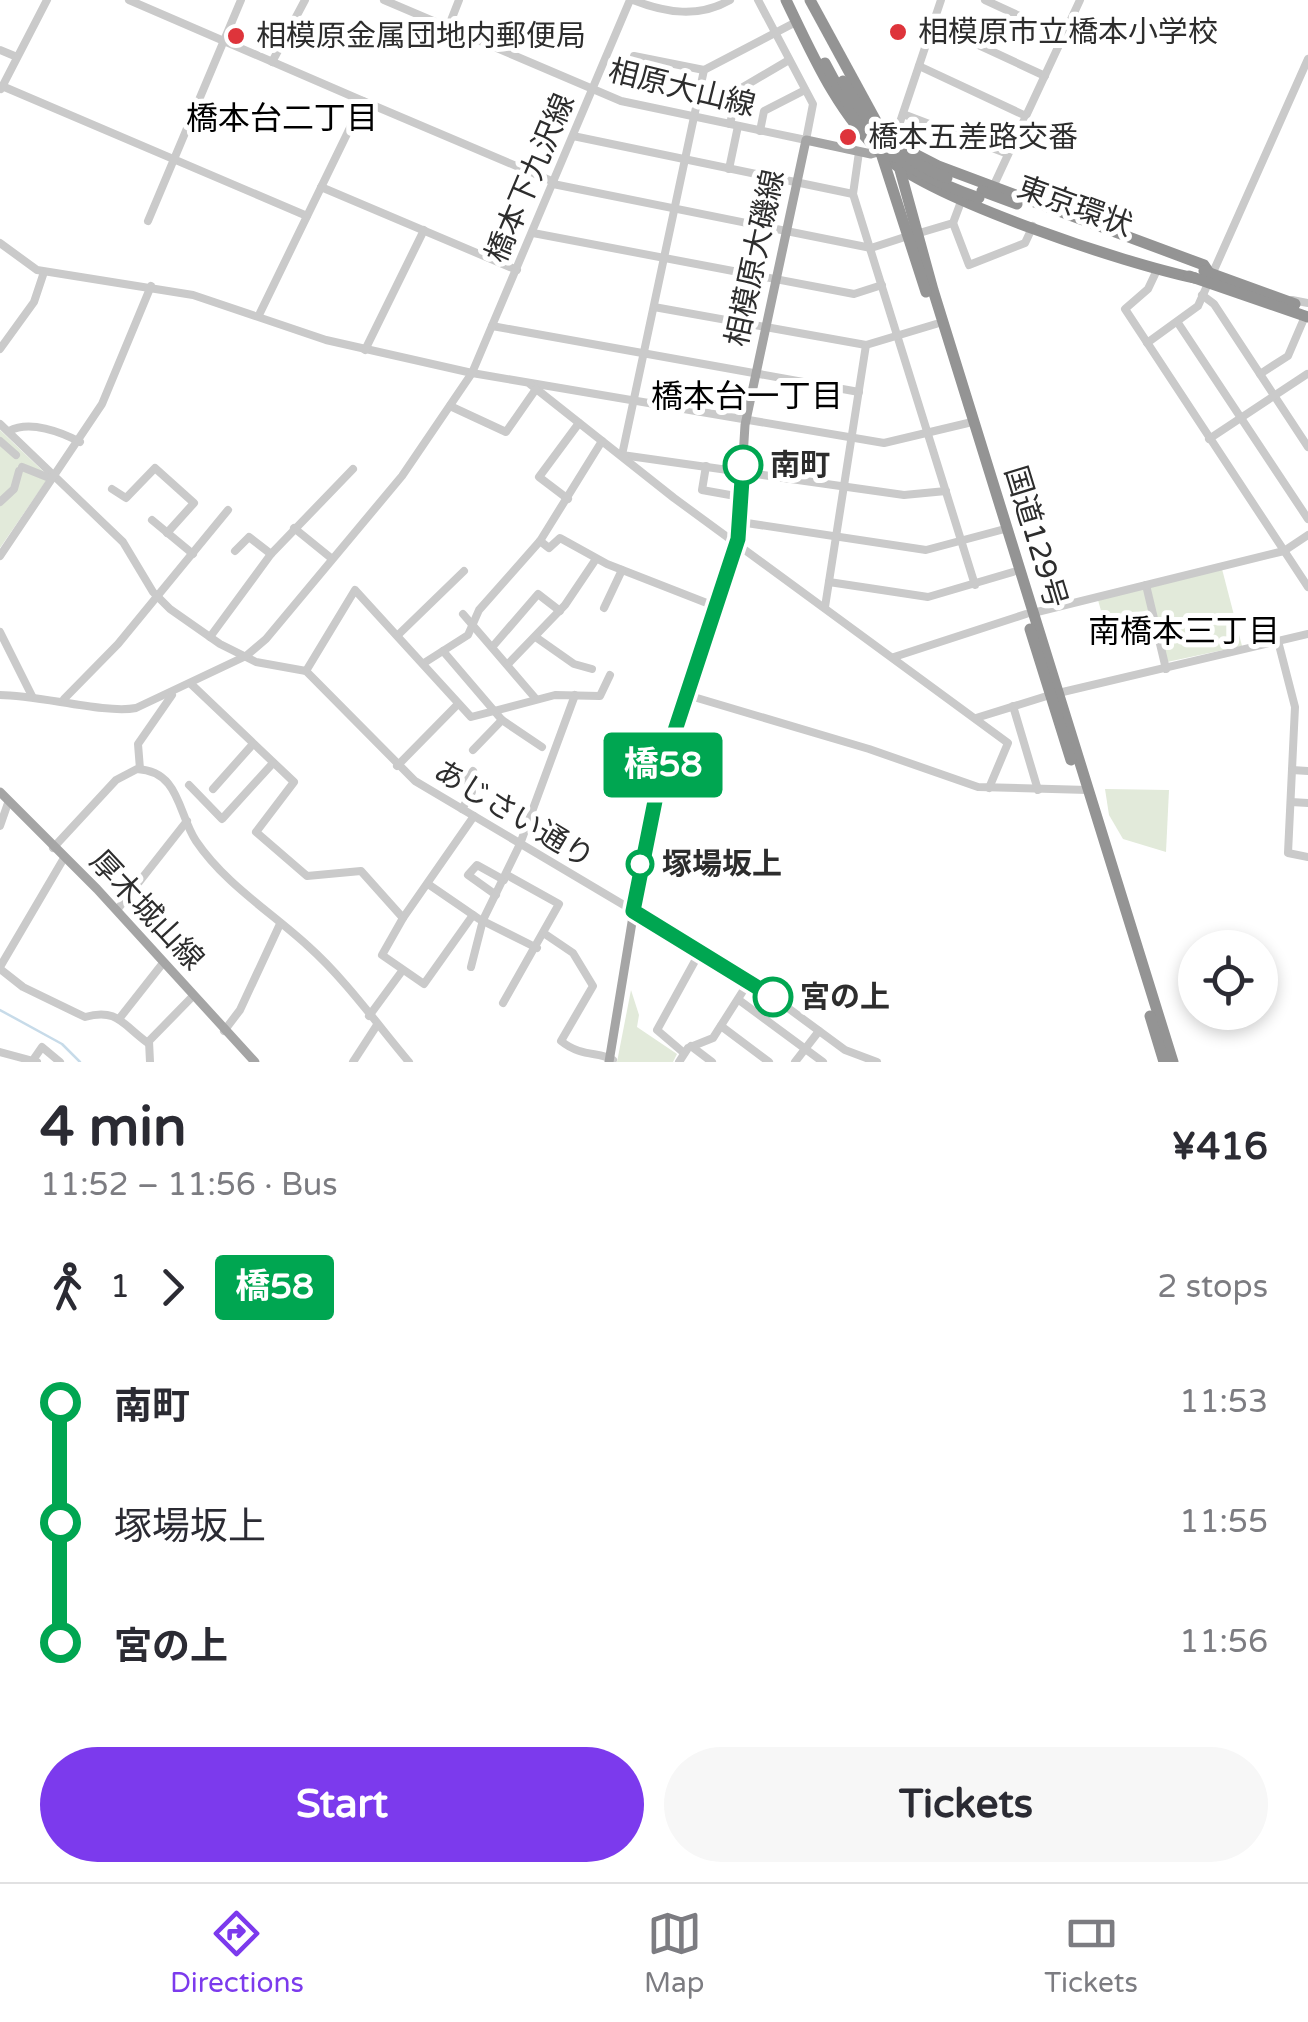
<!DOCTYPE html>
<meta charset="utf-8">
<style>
:root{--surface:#fff;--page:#f7f7f7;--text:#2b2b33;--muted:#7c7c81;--line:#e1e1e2;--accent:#7c3aed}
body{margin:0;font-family:"Varela Round","Noto Sans JP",sans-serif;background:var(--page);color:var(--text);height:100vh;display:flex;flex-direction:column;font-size:38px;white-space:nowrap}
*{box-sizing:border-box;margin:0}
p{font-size:32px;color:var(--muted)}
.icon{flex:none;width:55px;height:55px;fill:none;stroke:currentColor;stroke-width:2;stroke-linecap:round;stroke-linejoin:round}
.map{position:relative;height:1062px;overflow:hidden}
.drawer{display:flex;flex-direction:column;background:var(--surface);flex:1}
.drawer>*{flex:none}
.badge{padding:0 20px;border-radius:8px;font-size:35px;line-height:65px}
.controls{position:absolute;left:1178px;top:930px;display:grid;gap:20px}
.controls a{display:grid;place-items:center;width:100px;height:100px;border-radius:50%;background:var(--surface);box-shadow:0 5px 15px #0003;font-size:50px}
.map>.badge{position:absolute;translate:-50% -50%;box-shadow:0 0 0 5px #fff}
.legs{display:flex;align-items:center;gap:15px;height:110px;padding:0 40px;font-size:32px}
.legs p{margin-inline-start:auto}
.overview{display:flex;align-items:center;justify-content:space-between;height:170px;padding:0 40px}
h1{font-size:55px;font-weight:700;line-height:75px}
.button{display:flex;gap:20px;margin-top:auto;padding:20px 40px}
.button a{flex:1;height:115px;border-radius:60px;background:var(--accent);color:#fff;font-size:40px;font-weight:700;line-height:115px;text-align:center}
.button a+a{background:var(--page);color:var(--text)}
ul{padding:0 40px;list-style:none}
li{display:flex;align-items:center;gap:35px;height:120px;font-size:38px}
li i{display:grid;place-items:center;width:15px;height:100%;margin:0 12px;background:currentColor}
li i::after{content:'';width:25px;height:25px;margin:-12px;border:8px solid;border-radius:50%;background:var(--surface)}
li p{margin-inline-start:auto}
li:first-child i{background:linear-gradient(#0000 50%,currentColor 0)}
li:last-child i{background:linear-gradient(currentColor 50%,#0000 0)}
.tab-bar{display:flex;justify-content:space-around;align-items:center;height:140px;border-top:2px solid var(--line);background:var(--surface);font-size:28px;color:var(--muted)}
.tab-bar a{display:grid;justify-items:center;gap:5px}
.tab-bar .on{color:var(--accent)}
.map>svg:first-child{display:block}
.green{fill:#e2eada}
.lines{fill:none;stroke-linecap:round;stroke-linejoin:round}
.stream{stroke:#c7dbe9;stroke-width:2.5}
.minor{stroke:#cacaca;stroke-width:8}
.major{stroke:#a5a5a5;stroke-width:9}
.highway{stroke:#949494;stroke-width:11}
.highway-bridge{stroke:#949494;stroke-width:11}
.line-1-casing{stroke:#fff;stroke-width:22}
.line-1{stroke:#00a651;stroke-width:15}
.poi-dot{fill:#de343b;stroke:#fff;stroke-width:4}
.stop-1-dot{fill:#fff;stroke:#00a651;stroke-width:5}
.labels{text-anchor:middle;stroke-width:10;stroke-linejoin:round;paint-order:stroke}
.poi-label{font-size:30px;fill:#2d2d2d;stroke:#fff;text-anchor:start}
.street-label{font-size:30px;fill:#2d2d2d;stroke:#fff}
.stop-label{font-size:30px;font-weight:bold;fill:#2d2d2d;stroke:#fff;text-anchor:start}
.neighbourhood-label{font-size:32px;fill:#000;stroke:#fff}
</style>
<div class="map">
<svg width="1308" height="1062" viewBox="0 0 1308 1062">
<rect width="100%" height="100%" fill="#fff"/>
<!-- green -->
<g class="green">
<path d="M 0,430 L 46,474 L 46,481 L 0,548 Z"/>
<path d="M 1222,569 L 1242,646 L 1167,662 L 1150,587 Z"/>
<path d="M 1144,589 L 1156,638 L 1138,643 L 1131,620 L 1105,625 L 1098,600 Z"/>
<path d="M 1105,789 L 1169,790 L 1166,852 L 1123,839 L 1109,815 Z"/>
<path d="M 631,990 L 639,1015 L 637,1027 L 677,1054 L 673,1062 L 617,1062 Z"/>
</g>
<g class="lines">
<!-- stream -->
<path class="stream" d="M 0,1010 L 62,1044 L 80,1062"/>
<!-- minor -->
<g class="minor">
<path d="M 129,0 L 363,101 L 259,315"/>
<path d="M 384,0 L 621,101 L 806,140 L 813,104 L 758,0"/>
<path d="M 633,0 C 666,13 699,18 730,0"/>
<path d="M 985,0 L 1063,36"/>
<path d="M 796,22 L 704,70 L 622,455 L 904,495 L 946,491"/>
<path d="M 933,24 L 1045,76"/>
<path d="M 448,28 L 459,0"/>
<path d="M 0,50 L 17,57"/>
<path d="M 634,56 L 704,70"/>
<path d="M 272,62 L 305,0"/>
<path d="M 919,66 L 1026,116"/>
<path d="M 2,86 L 307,216"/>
<path d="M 1,89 L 47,0"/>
<path d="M 363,101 L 554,182"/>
<path d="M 903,114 L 1008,154"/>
<path d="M 730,124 L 738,90 L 789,60"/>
<path d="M 760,131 L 764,111 L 805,90"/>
<path d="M 573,136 L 853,194"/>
<path d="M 894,140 L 941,0"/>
<path d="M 859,152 L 853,194 L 975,585"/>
<path d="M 729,169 L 738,126"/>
<path d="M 553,184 L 871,248 L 908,236"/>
<path d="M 321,187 L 517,270"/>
<path d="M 993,187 L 1080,0"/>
<path d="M 148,221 L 241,0"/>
<path d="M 953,223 L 969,265 L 1025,243 L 1033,226"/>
<path d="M 533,233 L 854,294 L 882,285"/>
<path d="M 916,234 L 953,223 L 962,199"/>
<path d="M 0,243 L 37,270 L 193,295 L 326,340 L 472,373 L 884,443 L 968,423"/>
<path d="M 1157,270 L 1148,289 L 1125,309 L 1308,587"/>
<path d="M 1202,295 L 1214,304 L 1308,447"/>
<path d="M 1292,300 L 1308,303"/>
<path d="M 654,307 L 866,345 L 936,324"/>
<path d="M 1178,323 L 1308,519"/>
<path d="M 492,326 L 859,392"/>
<path d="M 1147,343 L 1198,306 L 1308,59"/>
<path d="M 0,349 L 34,302 L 44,272"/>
<path d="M 365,350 L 424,230"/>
<path d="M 1260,374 L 1288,356 L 1303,321"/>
<path d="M 530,384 L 674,498 L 1008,743 L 989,788"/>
<path d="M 450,406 L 506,432 L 536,389"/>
<path d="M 0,424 L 123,542 L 153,592 L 170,609 L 220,644 L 256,662 L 306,671 L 415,781 L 750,980 L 845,1050 L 877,1062"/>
<path d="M 9,431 C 30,420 61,432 80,442"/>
<path d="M 1209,439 L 1307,374"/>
<path d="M 0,441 L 16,455"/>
<path d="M 706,466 L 702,490 L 741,497"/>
<path d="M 22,467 L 47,477"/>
<path d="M 112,489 L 126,498 L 155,468 L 194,503 L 167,533"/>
<path d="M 568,499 L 539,477 L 579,423"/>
<path d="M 0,502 L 14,489 L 19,471"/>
<path d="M 152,520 L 193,554"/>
<path d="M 740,522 L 926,550 L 1001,530"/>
<path d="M 294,528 L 331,558"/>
<path d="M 540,541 L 549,548 L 560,538 L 607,564 L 717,607"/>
<path d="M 235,551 L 249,537 L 271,554"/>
<path d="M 0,556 L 102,404 L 151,286"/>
<path d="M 829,582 L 928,597 L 1013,572"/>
<path d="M 1146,585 L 1166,669"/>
<path d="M 825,607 L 866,345"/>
<path d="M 604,608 L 622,570"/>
<path d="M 1033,613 L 1284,551 L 1308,535"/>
<path d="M 463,614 L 536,699"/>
<path d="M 0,632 L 32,696"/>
<path d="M 398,635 L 464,571"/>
<path d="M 210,637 L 271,554 L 353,469"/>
<path d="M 537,638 L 574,664 L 592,669"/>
<path d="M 1278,641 L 1295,707 L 1288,853 L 1308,857"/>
<path d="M 494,645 L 538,594 L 560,611"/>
<path d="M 443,651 L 502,720 L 542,747"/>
<path d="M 894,657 L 1026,614"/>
<path d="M 424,663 L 468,635 L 479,610 L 540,541 L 602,441"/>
<path d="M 509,663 L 565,605 L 596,559"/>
<path d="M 306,671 L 355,590 L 471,717 L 555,695 L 600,696 L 610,675"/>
<path d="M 191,684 L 294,782 L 256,832 L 307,876 L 361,871 L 403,918 L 474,816"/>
<path d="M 0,695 C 39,695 105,714 136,708 L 246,656 L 266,639 L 402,476 L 472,373 L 630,0"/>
<path d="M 687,695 L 869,749 L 978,787 L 1088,790"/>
<path d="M 64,699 L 118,644 L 228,510"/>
<path d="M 1013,706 L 1038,790"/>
<path d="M 976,718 L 1050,695 L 1308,634"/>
<path d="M 473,750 L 502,720"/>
<path d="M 397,766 L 458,704"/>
<path d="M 140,769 L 138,744 L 172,695"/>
<path d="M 1292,770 L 1308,771"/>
<path d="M 189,785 L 222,819 L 273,763"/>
<path d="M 213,789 L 253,744"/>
<path d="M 1291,802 L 1308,803"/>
<path d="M 462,809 L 472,792 L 466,781 L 473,771"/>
<path d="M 0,826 L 8,803"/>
<path d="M 53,848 L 116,780 L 137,769 C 180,771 178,814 196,841 C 225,884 271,912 308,946 C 345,979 377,1024 409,1062"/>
<path d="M 428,884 L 479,919 L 537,948"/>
<path d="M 496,895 L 468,875 L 477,865 L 504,880"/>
<path d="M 117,910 L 187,821"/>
<path d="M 403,918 L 382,955 L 424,984 L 473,915"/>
<path d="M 545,934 L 573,953 L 593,986 L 561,1041 C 582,1058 600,1051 613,1060"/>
<path d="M 0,967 L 64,858"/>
<path d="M 471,967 L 483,920 L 520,844 L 575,695"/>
<path d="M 0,969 L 23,987 L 85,1017 C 117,1008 122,1024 148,1043"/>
<path d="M 739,1000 L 823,1062"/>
<path d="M 503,1003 L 559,904 L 507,875"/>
<path d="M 369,1016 L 402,971"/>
<path d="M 119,1019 L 163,963"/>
<path d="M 721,1026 L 769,1062"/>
<path d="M 224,1031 L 240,1010 L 280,924"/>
<path d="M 691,1046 L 712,1062"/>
<path d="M 0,1052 L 37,1062"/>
<path d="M 684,1053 L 657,1030 L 701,950"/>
<path d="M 33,1060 L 42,1047 L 60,1062"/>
<path d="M 150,1062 L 149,1041 L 193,996"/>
<path d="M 353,1062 L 377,1025"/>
<path d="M 679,1062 L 688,1048 L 713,1038 L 750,980"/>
<path d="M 795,1062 L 819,1031"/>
</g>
<!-- major -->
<g class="major">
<path d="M 0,792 L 97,889 L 255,1062"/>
<path d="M 609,1062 L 650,813 L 738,539 L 745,425 L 806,140 L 871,154 L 885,150"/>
</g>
<!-- highway -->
<g class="highway">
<path d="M 786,0 C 812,54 838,114 883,155 C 932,200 1126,264 1195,278"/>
<path d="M 810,0 L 877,123"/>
<path d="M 894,148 L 933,290 L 1173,1062"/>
<path d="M 905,149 L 938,166 L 1204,265 L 1210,274"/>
<path d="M 881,153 L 926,292"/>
<path d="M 982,191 L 1017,204"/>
<path d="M 1204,271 L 1295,304"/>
<path d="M 1189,276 L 1308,317"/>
<path d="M 1030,629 L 1071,760"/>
<path d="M 1150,1016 L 1164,1062"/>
</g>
<!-- highway-bridge -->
<g class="highway-bridge">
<path d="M 825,63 C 866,142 896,168 979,198"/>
<path d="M 843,81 C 868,126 899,159 947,178"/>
</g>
</g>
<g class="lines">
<!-- line-1 casing -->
<g class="line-1-casing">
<path id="line-1" d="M 743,465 L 738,539 L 660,776 L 633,911 L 773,997"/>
</g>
<!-- line-1 -->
<use href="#line-1" class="line-1"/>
</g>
<!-- markers -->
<g class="poi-dot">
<circle cx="898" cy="32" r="10"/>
<circle cx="236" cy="36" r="10"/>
<circle cx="848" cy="137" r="10"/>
</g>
<g class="stop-1-dot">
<circle cx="743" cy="465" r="18"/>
<circle cx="640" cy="864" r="12"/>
<circle cx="773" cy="997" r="18"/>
</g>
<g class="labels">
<!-- poi labels -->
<g class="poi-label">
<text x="918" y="42">相模原市立橋本小学校</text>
<text x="256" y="46">相模原金属団地内郵便局</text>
<text x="868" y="147">橋本五差路交番</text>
</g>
<!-- street labels -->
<g class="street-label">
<text transform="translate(682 88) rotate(14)" y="10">相原大山線</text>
<text transform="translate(530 178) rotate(-67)" y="10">橋本下九沢線</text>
<text transform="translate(1075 206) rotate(20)" y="10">東京環状</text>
<text transform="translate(755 258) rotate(-78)" y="10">相模原大磯線</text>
<text transform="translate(1036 537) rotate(73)" y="10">国道129号</text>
<text transform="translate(514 814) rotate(31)" y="10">あじさい通り</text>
<text transform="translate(147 910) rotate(47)" y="10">厚木城山線</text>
</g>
<!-- stop labels -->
<g class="stop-label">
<text x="770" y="475">南町</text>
<text x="662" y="874">塚場坂上</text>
<text x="800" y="1007">宮の上</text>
</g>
<!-- neighbourhood labels -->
<g class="neighbourhood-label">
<text x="282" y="129">橋本台二丁目</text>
<text x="747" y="407">橋本台一丁目</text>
<text x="1184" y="642">南橋本三丁目</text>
</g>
</g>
</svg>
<div class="controls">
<a><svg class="icon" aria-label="locate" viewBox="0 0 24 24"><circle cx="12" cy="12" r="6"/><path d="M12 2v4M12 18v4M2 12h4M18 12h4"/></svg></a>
</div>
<b class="badge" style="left:663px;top:765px;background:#00a651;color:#fff">橋58</b>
</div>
<section class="drawer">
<div class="overview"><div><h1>4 min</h1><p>11:52 – 11:56 · Bus</p></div><b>¥416</b></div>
<div class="legs"><svg class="icon" aria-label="walk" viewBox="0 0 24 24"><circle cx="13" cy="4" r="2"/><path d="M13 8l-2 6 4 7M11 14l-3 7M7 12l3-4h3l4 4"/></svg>1<svg class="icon" aria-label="forward" viewBox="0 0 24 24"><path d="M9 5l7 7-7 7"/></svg><b class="badge" style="background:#00a651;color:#fff">橋58</b><p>2 stops</p></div>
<ul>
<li><i style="color:#00a651"></i><b>南町</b><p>11:53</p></li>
<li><i style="color:#00a651"></i><span>塚場坂上</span><p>11:55</p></li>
<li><i style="color:#00a651"></i><b>宮の上</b><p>11:56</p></li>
</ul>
<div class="button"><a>Start</a><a>Tickets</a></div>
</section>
<nav class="tab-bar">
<a class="on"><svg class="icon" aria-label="directions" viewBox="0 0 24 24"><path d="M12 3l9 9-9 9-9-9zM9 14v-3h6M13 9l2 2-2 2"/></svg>Directions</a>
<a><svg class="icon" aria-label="map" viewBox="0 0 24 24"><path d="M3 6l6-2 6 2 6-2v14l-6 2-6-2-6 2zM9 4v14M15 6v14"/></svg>Map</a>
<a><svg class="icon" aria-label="tickets" viewBox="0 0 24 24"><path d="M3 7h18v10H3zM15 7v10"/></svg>Tickets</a>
</nav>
